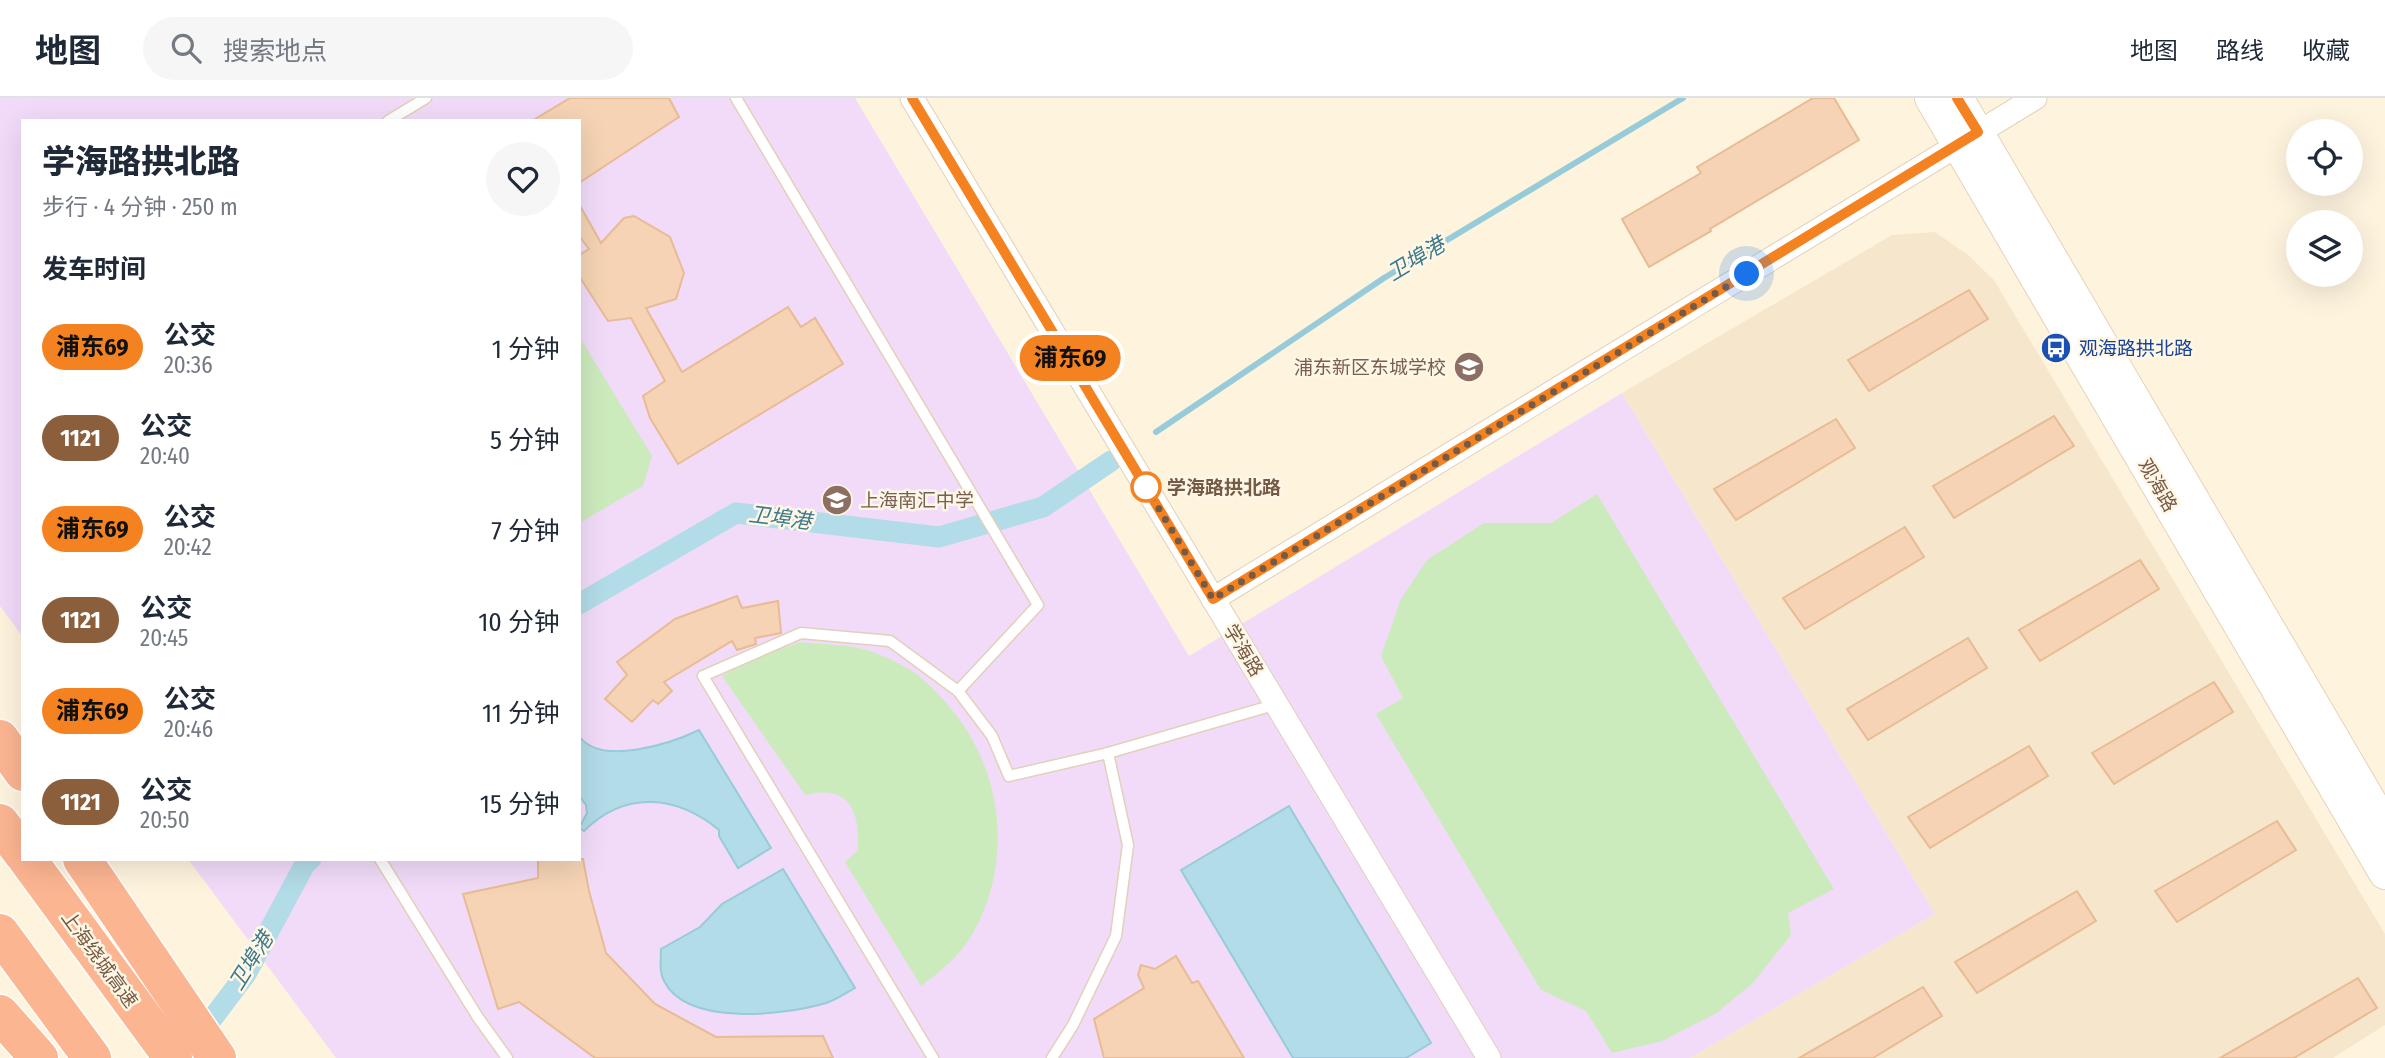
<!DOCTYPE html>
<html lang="zh">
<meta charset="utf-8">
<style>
:root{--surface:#fff;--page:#f6f6f7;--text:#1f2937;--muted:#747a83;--line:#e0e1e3}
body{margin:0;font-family:"Fira Sans Condensed","Noto Sans SC",sans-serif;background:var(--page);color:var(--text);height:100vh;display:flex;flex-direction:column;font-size:26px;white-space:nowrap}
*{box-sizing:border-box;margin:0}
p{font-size:23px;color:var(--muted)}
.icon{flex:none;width:38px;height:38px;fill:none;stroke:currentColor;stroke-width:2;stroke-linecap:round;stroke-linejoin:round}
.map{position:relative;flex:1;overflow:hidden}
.panel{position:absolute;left:21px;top:21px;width:560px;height:742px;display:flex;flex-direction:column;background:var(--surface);border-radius:0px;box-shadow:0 7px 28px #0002}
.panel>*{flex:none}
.badge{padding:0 14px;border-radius:23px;font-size:24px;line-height:46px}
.tools{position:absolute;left:2286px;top:21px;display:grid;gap:14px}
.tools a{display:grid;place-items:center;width:77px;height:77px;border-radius:50%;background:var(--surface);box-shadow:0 7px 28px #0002;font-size:35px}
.you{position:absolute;width:35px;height:35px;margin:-18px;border:5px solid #fff;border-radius:50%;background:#1a73e8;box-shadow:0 0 0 10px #1a73e833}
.map>.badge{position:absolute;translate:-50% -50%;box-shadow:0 0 0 4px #fff}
h2{padding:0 21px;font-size:26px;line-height:63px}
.round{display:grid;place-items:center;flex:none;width:74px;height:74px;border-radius:37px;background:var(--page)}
.head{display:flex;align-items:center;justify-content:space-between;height:119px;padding:0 21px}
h1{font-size:33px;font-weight:800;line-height:52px}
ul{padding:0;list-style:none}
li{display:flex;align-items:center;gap:21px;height:91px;padding:0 21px}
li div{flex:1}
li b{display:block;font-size:26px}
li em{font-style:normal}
li .badge{min-width:77px;font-weight:700;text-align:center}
header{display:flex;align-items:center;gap:42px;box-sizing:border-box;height:98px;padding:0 35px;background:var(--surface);border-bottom:2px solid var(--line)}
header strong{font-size:33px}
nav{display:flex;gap:38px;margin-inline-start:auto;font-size:24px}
.search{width:490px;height:63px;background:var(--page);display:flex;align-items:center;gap:18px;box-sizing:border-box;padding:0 24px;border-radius:38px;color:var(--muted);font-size:26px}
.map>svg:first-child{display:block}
.residential{fill:#f6e6cc}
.education{fill:#f1dbf9}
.green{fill:#ccebbd}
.water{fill:#b2dce8;stroke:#98cbda;stroke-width:2}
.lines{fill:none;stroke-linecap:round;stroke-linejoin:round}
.stream{stroke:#98cbda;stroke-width:6}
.canal{stroke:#b2dce8;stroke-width:21}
.building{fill:#f5d3b4;stroke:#e8bb94;stroke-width:2}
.lane-casing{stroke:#e2d0ba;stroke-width:13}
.street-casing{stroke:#e2d0ba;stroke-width:25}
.secondary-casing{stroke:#e7d2b8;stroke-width:34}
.highway-casing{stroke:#fff;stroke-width:41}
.lane{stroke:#fff;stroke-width:10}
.street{stroke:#fff;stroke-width:23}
.secondary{stroke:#fff;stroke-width:32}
.highway{stroke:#fcb591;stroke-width:38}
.line-casing{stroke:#fff;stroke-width:16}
.line{stroke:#f58220;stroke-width:10}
.walk{stroke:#755a45;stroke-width:7;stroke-dasharray:0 12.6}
.stop-dot{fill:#fff;stroke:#f58220;stroke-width:3.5}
.labels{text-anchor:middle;stroke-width:5;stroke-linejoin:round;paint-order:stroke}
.transit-label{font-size:19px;fill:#164399;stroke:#fff7e6;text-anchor:start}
.education-label{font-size:19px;fill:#785e54;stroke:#fff7e6;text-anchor:end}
.street-label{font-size:19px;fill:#755a45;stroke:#fff7e6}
.stop-label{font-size:19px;font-weight:bold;fill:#755a45;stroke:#fff7e6;text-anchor:start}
.water-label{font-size:21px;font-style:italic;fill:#3d788b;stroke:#fff7e6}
</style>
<header>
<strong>地图</strong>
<div class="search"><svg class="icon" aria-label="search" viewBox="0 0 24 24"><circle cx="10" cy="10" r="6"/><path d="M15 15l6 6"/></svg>搜索地点</div>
<nav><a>地图</a><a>路线</a><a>收藏</a></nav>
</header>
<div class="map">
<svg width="2385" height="960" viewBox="0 0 2385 960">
<rect width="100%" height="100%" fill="#fef4de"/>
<!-- residential -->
<path class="residential" d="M 1935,134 L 1968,157 L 1994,182 L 2385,836 L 2385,927 L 2333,960 L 1690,960 L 1935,816 L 1622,295 L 1892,137 Z"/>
<!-- education -->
<path class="education" d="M 0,0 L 855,0 L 1189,558 L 1622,295 L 1935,816 L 1690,960 L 336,960 L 188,761 L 579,761 L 579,23 L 23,23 L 23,539 L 0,508 Z"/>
<!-- green -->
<g class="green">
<path d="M 579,238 L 652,358 L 643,388 L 579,425 Z"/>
<path d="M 1597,396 L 1834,791 L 1788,815 L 1791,837 L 1752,886 L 1715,916 L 1662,943 L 1612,955 L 1586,913 L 1541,892 L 1376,616 L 1403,600 L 1381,558 L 1401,501 L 1427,462 L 1484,425 L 1551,425 Z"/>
<path d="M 801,544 C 823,547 849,546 870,553 C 883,557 897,565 909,571 C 923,580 937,594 948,607 C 1003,670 1014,762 973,835 C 960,858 941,873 921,888 L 845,764 L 858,752 C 860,712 849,686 805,697 L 722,578 L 758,559 Z"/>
</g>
<!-- water -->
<g class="water">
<path d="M 699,632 L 771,750 L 738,770 L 719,738 L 719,732 C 677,697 625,692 584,733 L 579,730 L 587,715 L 586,707 L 579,698 L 579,638 C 601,669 672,645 699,632 Z"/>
<path d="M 1289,708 L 1431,945 L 1406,960 L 1293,960 L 1181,772 Z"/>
<path d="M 783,771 L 855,890 C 846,895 836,902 826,905 C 786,917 687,929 664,883 C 659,874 661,862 661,851 L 700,829 L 722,806 Z"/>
</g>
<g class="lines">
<!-- stream -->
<path class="stream" d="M 1156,334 L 1384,180 L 1683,0"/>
<!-- canal -->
<g class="canal">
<path d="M 579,506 L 736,415 L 939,439 L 1043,409 L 1111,363"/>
<path d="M 196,942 L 246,876 L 305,766 L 311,761"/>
</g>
</g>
<!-- building -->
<g class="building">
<path d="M 570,0 L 669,0 L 679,19 L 579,85 L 579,23 L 532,23 Z"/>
<path d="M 1813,0 L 1834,0 L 1859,42 L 1710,131 L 1711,133 L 1649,169 L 1622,121 L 1701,75 L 1697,69 Z"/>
<path d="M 579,106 L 601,145 L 624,120 L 634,118 L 670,139 L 684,175 L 676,201 L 646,210 L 682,274 L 788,209 L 801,229 L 815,220 L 843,266 L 678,366 L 650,320 L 643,298 L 665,283 L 631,220 L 608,223 L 579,178 L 579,157 L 589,151 L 579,138 Z"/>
<path d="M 1969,192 L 1988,221 L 1869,293 L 1848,262 Z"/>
<path d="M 2054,318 L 2074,348 L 1954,420 L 1933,388 Z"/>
<path d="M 1836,321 L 1855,350 L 1736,422 L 1714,391 Z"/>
<path d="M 1905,429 L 1924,459 L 1805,531 L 1783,500 Z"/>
<path d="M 2140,462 L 2159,491 L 2040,563 L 2019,532 Z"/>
<path d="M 737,498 L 742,510 L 778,503 L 781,535 L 755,540 L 756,546 L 737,552 L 732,543 L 664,584 L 672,593 L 658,606 L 653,602 L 632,624 L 605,601 L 627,577 L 617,564 L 675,521 Z"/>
<path d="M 1968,540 L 1987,570 L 1868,642 L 1847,611 Z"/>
<path d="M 2214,584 L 2233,614 L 2114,686 L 2092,655 Z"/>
<path d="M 2029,648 L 2048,678 L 1930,750 L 1908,719 Z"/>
<path d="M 2277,723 L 2296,752 L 2177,824 L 2155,793 Z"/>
<path d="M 538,761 L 583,761 L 589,793 L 606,855 L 655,906 L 716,939 L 823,938 L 833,960 L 595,960 L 519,904 L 498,911 L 463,796 L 538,780 Z"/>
<path d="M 2077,793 L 2096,823 L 1977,895 L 1955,864 Z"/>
<path d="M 1176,858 L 1192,885 L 1198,883 L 1244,960 L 1104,960 L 1094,921 L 1144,890 L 1138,877 L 1141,867 L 1155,871 Z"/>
<path d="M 2358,880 L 2377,910 L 2294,960 L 2220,960 Z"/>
<path d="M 1923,889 L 1942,918 L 1873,960 L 1799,960 Z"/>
</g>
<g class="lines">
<!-- lane casing -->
<g class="lane-casing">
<g id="lane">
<path d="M 736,0 L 1038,507 L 958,593"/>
<path d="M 388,23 L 426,0"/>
<path d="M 380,761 L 477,918 L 507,960"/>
<path d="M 933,960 L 703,578 L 801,535 L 890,543 L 958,593 L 992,638 L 1009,678 L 1108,655 L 1277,606"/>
<path d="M 1052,960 L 1073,927 L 1116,838 L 1128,747 L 1108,655"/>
</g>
</g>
<!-- street casing -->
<g class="street-casing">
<g id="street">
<path d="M 912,0 L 1489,960"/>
<path d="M 1213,501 L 2035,0"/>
</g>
</g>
<!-- secondary casing -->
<g class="secondary-casing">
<g id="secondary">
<path d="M 1931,0 L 2385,775"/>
<path d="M 1957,0 L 2385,729"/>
</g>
</g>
<!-- highway casing -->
<g class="highway-casing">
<g id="highway">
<path d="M 0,641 L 23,674"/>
<path d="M 0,725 L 23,756"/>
<path d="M 27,761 L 173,960"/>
<path d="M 82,761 L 217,960"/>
<path d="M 0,835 L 92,960"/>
<path d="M 0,916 L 39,960"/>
</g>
</g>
<!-- lane -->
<use href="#lane" class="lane"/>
<!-- street -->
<use href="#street" class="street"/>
<!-- secondary -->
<use href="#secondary" class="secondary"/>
<!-- highway -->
<use href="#highway" class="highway"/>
</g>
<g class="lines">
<!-- line casing -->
<g class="line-casing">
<path id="line" d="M 912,0 L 1213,501 L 1978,34 L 1957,0"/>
</g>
<!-- line -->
<use href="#line" class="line"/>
<!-- walk -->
<path class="walk" d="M 1146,389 L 1213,501 L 1747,176"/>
</g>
<!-- icons -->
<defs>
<g id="bus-disc" transform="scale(1.575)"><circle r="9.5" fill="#1a4fb4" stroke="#fff7e6"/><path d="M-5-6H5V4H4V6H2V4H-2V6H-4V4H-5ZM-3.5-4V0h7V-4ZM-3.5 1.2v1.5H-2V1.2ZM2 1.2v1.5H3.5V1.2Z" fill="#fff"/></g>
<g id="school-disc" transform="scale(1.575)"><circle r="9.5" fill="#8d6e63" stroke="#fff7e6"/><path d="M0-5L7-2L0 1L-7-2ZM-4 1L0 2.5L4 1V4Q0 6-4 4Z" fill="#fff"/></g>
</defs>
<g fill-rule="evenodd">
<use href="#bus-disc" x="2056" y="250"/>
<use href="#school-disc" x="1469" y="269"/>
<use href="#school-disc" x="837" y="402"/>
</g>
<!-- markers -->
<circle class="stop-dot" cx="1146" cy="389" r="14"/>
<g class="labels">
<!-- transit labels -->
<g class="transit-label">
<text x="2079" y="257">观海路拱北路</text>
</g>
<!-- education labels -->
<g class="education-label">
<text x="1446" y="276">浦东新区东城学校</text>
<text x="860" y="409" text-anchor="start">上海南汇中学</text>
</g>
<!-- street labels -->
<g class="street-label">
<text transform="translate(2158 387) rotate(60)" y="7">观海路</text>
<text transform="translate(1244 552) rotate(59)" y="7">学海路</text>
<text transform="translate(100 861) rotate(54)" y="7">上海绕城高速</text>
</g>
<!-- stop labels -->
<g class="stop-label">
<text x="1167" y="396">学海路拱北路</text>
</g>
<!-- water labels -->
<g class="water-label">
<text transform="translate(1416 161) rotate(-31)" y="7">卫埠港</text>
<text transform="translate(780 420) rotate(7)" y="7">卫埠港</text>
<text transform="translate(251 863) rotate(-58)" y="7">卫埠港</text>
</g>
</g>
</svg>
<div class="tools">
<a><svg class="icon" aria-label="locate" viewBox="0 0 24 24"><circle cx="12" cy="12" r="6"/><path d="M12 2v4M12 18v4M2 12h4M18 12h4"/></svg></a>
<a><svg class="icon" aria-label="layers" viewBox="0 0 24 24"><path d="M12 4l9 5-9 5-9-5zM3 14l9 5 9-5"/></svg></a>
</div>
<div class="you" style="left:1747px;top:176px"></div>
<b class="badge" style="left:1070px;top:260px;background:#f58220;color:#111">浦东69</b>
<section class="panel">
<div class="head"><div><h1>学海路拱北路</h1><p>步行 · 4 分钟 · 250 m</p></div><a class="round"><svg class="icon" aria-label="heart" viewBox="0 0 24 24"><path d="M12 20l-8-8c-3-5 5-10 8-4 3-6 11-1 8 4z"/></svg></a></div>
<h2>发车时间</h2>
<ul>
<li><span class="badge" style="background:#f58220;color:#111">浦东69</span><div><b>公交</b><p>20:36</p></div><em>1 分钟</em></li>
<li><span class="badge" style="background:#8b5e3c;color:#fff">1121</span><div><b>公交</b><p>20:40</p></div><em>5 分钟</em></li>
<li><span class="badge" style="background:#f58220;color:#111">浦东69</span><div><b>公交</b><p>20:42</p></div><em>7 分钟</em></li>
<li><span class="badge" style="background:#8b5e3c;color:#fff">1121</span><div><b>公交</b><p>20:45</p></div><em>10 分钟</em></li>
<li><span class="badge" style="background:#f58220;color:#111">浦东69</span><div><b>公交</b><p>20:46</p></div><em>11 分钟</em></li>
<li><span class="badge" style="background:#8b5e3c;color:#fff">1121</span><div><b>公交</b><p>20:50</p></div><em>15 分钟</em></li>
</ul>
</section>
</div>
